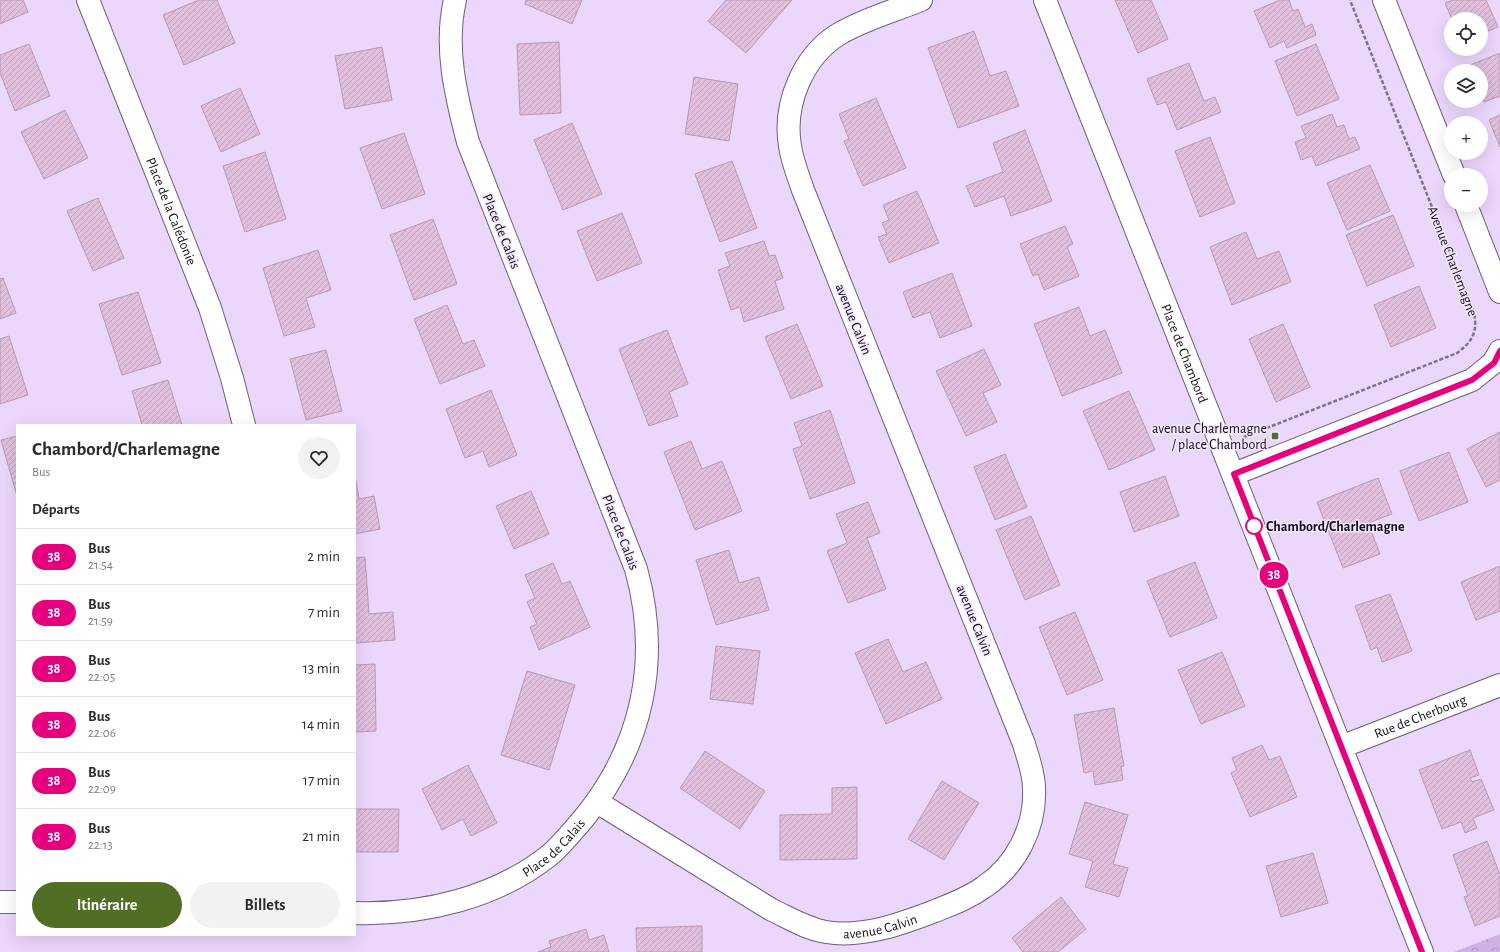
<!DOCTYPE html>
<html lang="fr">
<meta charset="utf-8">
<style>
:root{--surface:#fff;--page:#f2f2f3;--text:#2b2b33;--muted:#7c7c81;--line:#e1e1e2;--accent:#506f25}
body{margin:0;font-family:"Alegreya Sans",sans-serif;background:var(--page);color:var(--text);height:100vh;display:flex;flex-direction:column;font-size:15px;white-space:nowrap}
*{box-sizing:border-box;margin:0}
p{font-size:13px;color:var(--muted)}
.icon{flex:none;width:22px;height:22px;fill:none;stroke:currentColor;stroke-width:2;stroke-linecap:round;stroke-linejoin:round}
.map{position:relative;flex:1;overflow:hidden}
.sheet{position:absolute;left:16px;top:424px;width:340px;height:512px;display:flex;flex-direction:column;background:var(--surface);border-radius:0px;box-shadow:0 4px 16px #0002}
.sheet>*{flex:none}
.badge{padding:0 8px;border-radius:13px;font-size:14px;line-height:26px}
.tools{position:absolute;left:1444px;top:12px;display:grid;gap:8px}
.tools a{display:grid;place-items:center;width:44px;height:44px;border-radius:50%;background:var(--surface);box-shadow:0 4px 16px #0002;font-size:20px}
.map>.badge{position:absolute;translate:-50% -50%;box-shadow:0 0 0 2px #fff}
h2{padding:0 16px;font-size:15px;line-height:36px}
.round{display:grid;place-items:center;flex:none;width:42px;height:42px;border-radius:21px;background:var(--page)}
.head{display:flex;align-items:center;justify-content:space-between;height:68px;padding:0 16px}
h1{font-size:19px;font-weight:700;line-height:30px}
.primary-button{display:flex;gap:8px;margin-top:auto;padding:8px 16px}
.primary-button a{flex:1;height:46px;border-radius:24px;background:var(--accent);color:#fff;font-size:16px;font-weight:700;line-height:46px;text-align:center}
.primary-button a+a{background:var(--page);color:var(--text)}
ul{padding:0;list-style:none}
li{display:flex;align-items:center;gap:12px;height:56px;padding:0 16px;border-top:1px solid var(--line)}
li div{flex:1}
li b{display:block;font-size:15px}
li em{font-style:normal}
li .badge{min-width:44px;font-weight:700;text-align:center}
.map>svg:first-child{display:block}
.forest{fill:url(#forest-crowns)}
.building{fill:url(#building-hatch);stroke:#b899b5}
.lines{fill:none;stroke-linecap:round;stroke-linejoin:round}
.minor-casing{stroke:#6f5e7d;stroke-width:24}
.path{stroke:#7f728a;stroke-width:2.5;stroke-dasharray:4 2;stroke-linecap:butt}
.minor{stroke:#fff;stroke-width:22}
.line-casing{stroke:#fff;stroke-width:9}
.line{stroke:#e6007e;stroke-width:6}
.poi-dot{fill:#506f25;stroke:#f4e8fe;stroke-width:1.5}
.stop-dot{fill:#fff;stroke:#e6007e;stroke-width:2}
.labels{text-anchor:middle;stroke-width:3;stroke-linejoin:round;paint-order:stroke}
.street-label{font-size:14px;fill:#130c18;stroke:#f4e8fe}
.poi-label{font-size:14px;fill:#130c18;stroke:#f4e8fe;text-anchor:end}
.stop-label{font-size:14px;font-weight:bold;fill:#130c18;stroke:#f4e8fe;text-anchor:start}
</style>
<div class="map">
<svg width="1500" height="952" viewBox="0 0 1500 952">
<defs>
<pattern id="forest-crowns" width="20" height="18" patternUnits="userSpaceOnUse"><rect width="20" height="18" fill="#ceb2e5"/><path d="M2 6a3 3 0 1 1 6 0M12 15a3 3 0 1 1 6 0" fill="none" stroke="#b098c4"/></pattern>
<pattern id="building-hatch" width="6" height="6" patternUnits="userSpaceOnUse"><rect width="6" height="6" fill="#e0c0dd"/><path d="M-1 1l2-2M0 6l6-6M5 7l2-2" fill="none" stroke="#bfa4bd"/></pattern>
</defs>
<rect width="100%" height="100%" fill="#ebd7fc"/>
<!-- forest -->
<path class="forest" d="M 1500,934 L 1500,952 L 1454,952 Z"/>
<!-- building -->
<g class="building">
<path d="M 0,0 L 23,0 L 28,12 L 0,24 Z"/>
<path d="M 199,0 L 217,0 L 235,43 L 184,65 L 163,15 Z"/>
<path d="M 526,0 L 582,0 L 572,24 L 525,4 Z"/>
<path d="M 726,0 L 792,0 L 746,53 L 708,21 Z"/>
<path d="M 1115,0 L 1151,0 L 1168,39 L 1138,53 Z"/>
<path d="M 1280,0 L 1289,0 L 1293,11 L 1298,9 L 1305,27 L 1312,24 L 1316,35 L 1287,48 L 1284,41 L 1270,48 L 1254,11 Z"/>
<path d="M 1453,0 L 1486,0 L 1498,27 L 1481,34 L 1481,19 L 1452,19 L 1445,3 Z"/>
<path d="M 974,31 L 990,76 L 1006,71 L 1019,106 L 958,128 L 928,48 Z"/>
<path d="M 559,42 L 561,113 L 520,115 L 517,44 Z"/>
<path d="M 29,44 L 50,96 L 15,111 L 0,73 L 0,55 Z"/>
<path d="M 1316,44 L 1339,99 L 1297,116 L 1275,61 Z"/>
<path d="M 382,47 L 392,100 L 345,109 L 335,56 Z"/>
<path d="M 1500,53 L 1500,96 L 1484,102 L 1481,94 L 1481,71 L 1472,71 L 1470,65 Z"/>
<path d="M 1189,63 L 1204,101 L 1215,97 L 1221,112 L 1177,130 L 1166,102 L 1157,105 L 1147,79 Z"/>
<path d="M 694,77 L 738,84 L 729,141 L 685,134 Z"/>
<path d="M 240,88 L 260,134 L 221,152 L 201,106 Z"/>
<path d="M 876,98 L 906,168 L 863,186 L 844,141 L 849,139 L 839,114 Z"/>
<path d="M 65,110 L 88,158 L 44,179 L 21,132 Z"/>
<path d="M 1332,114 L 1337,127 L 1344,125 L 1349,139 L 1355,137 L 1360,149 L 1316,166 L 1312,156 L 1301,160 L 1295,142 L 1306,138 L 1301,126 Z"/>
<path d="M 1500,115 L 1500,147 L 1489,120 Z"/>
<path d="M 572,123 L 602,194 L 563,210 L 534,140 Z"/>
<path d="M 1025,130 L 1052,201 L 1011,216 L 1004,196 L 975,207 L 966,186 L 1003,172 L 993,143 Z"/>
<path d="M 404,133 L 425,194 L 382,209 L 360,148 Z"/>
<path d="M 1210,137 L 1235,203 L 1200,217 L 1175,151 Z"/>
<path d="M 265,152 L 286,219 L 245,232 L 223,166 Z"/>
<path d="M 732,161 L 757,228 L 720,242 L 695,174 Z"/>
<path d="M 1370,165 L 1390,211 L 1347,230 L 1327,183 Z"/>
<path d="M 917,191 L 939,243 L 889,263 L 878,237 L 887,234 L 882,223 L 889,220 L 883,205 Z"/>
<path d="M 98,198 L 124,258 L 93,271 L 67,211 Z"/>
<path d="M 622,213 L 642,263 L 597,281 L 577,231 Z"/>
<path d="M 1393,215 L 1414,266 L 1367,286 L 1346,235 Z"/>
<path d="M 433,219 L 457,284 L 414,300 L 390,235 Z"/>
<path d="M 1065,226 L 1073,244 L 1067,247 L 1079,276 L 1044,290 L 1038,274 L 1033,276 L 1020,244 Z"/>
<path d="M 1246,232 L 1257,259 L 1279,251 L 1291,282 L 1232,305 L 1210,247 Z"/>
<path d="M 764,241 L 769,256 L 775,255 L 783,278 L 775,281 L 784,309 L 744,322 L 740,307 L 731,310 L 718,270 L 730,266 L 725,253 Z"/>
<path d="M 318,250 L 331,290 L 306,298 L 315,327 L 284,336 L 263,268 Z"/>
<path d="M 952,273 L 972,326 L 940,338 L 930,312 L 913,318 L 903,292 Z"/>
<path d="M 3,278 L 16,313 L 0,319 L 0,279 Z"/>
<path d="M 1419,286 L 1436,328 L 1391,347 L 1374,305 Z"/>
<path d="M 138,292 L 161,363 L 122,375 L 99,304 Z"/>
<path d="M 447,305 L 463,344 L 474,340 L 485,366 L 440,384 L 414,319 Z"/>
<path d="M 1079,307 L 1090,336 L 1105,330 L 1122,373 L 1062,396 L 1034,324 Z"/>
<path d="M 797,324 L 823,386 L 791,399 L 765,337 Z"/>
<path d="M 1283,324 L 1310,387 L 1276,402 L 1249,339 Z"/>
<path d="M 667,330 L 688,384 L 669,392 L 678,416 L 649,426 L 619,349 Z"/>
<path d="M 9,336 L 28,395 L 0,404 L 0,339 Z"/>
<path d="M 984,349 L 1001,385 L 983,393 L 997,422 L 966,436 L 936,371 Z"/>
<path d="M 326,350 L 342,411 L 306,420 L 290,359 Z"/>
<path d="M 168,380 L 182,425 L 142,425 L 132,391 Z"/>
<path d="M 491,390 L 517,455 L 489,467 L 483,451 L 465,458 L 446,409 Z"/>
<path d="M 1129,391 L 1155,450 L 1109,470 L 1083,411 Z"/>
<path d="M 830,410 L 855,483 L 810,499 L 793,449 L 802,446 L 794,423 Z"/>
<path d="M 1500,432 L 1500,480 L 1486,487 L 1467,449 Z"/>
<path d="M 17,436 L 17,496 L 1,440 Z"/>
<path d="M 691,441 L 702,469 L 722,461 L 742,511 L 695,530 L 664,452 Z"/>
<path d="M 1449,452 L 1468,502 L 1419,521 L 1400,471 Z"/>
<path d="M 1005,454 L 1027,507 L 995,520 L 974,467 Z"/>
<path d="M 355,476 L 359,499 L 374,496 L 380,529 L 355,534 Z"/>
<path d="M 1165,476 L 1179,516 L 1134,532 L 1120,492 Z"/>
<path d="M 1378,478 L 1392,514 L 1368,523 L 1380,554 L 1343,568 L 1317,502 Z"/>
<path d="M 531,491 L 549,534 L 514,549 L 496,506 Z"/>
<path d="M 868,502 L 880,533 L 867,538 L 886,589 L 848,603 L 827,551 L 847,543 L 836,514 Z"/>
<path d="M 1031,516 L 1060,585 L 1025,600 L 996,530 Z"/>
<path d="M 729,550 L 739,583 L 759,577 L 769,610 L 716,625 L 696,560 Z"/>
<path d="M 365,557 L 369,614 L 393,612 L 395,640 L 355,643 L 355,558 Z"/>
<path d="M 1195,562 L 1217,618 L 1170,637 L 1147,581 Z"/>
<path d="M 553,563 L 562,584 L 570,581 L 590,627 L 539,650 L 530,627 L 537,624 L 527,602 L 535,598 L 525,575 Z"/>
<path d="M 1500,566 L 1500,611 L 1476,620 L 1461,582 Z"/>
<path d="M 1390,594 L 1412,651 L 1382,662 L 1377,647 L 1371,650 L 1355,606 Z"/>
<path d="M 1075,612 L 1103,680 L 1067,695 L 1039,627 Z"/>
<path d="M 888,639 L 903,672 L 926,662 L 942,699 L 886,724 L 855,653 Z"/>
<path d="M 716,646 L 760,651 L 753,704 L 710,699 Z"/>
<path d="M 1222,652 L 1245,706 L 1201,724 L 1178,670 Z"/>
<path d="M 375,664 L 376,731 L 355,732 L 355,665 Z"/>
<path d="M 527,671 L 575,685 L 549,770 L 501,755 Z"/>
<path d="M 1114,708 L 1124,766 L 1121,766 L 1123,780 L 1095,785 L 1093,771 L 1084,773 L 1074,715 Z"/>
<path d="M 1262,745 L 1269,760 L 1280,756 L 1297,797 L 1250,817 L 1231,773 L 1237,770 L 1232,758 Z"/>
<path d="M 1470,750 L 1479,775 L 1470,778 L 1472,782 L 1481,779 L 1494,810 L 1473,818 L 1477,828 L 1465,833 L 1461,822 L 1442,829 L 1419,770 Z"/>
<path d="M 705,751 L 765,791 L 740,829 L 680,788 Z"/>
<path d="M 468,765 L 497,823 L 471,836 L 463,819 L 442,830 L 422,789 Z"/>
<path d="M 942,781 L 979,803 L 944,860 L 908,839 Z"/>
<path d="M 857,787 L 857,859 L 780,860 L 780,815 L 832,814 L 832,788 Z"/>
<path d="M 1085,802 L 1128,815 L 1113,864 L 1128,868 L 1119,897 L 1085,887 L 1093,861 L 1069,854 Z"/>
<path d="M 355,809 L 399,809 L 398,852 L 355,852 Z"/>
<path d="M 1487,841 L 1500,875 L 1500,916 L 1475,926 L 1464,897 L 1468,896 L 1453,855 Z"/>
<path d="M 1313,853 L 1328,903 L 1281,917 L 1266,866 Z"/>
<path d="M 1061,897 L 1086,929 L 1058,952 L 1023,952 L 1012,938 Z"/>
<path d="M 702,926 L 702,952 L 637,952 L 636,928 Z"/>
<path d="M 586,929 L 589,940 L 604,935 L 609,952 L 538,952 L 551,947 L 549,941 Z"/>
</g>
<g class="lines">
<!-- minor casing -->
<g class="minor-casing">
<g id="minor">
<path id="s1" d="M 88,0 L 210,308 L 232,378 L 244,425"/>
<path id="s2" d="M 1045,0 L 1422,952"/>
<path d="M 1384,0 L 1454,175"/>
<path d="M 1466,205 L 1500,292"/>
<path d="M 1234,474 L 1472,380 L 1493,363 L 1500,351"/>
<path id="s3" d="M 1341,747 L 1500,685"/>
<path id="s4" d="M 597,802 L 772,910 C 789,918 807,929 826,932 C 863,938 901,924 935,911 C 952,904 969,898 984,887 C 1016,866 1036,827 1034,788 C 1034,773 1028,758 1024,744 L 803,190 C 798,175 792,161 790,146 C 783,104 803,56 839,34 C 864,19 894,11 921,0"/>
<path d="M 0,902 L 17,902"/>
<path id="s5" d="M 355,913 C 423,915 497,898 551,854 C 563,843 573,831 584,818 C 643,746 661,659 636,569 L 468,142 C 456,96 444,47 455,0"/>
</g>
</g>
<!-- path -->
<path class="path" d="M 1244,437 L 1457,353 C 1472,342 1478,332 1474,313 L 1350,0"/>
<!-- minor -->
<use href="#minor" class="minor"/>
</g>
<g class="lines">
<!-- line casing -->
<g class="line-casing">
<path id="line" d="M 1422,952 L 1234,474 L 1472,380 L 1494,363 L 1500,351"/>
</g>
<!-- line -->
<use href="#line" class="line"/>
</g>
<!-- markers -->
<rect class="poi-dot" x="1271" y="432" width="8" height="8" rx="2"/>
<circle class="stop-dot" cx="1254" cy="526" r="8"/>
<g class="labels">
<!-- street labels -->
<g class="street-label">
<text dy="5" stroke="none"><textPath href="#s1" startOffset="227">Place de la Calédonie</textPath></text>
<text transform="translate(502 231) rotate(68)" y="5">Place de Calais</text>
<text transform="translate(1453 261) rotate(69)" y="5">Avenue Charlemagne</text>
<text transform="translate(854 319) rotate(68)" y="5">avenue Calvin</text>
<text dy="5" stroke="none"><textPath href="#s2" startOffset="380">Place de Chambord</textPath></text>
<text transform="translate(621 532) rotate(69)" y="5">Place de Calais</text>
<text transform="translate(975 620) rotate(68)" y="5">avenue Calvin</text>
<text dy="5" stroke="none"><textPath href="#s3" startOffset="85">Rue de Cherbourg</textPath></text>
<text dy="5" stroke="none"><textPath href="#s5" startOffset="215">Place de Calais</textPath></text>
<text dy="5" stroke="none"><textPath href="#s4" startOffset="319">avenue Calvin</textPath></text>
</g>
<!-- poi labels -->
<g class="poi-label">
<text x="1267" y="433">avenue Charlemagne<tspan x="1267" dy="16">/ place Chambord</tspan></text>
</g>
<!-- stop labels -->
<g class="stop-label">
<text x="1266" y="531">Chambord/Charlemagne</text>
</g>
</g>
</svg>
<div class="tools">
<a><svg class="icon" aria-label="locate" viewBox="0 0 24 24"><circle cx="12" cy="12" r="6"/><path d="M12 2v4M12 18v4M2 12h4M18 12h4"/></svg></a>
<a><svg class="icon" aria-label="layers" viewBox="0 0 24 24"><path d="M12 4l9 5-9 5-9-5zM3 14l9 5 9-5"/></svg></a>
<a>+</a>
<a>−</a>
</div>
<b class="badge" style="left:1274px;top:575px;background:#e6007e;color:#fff">38</b>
<section class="sheet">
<div class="head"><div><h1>Chambord/Charlemagne</h1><p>Bus</p></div><a class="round"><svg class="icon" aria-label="heart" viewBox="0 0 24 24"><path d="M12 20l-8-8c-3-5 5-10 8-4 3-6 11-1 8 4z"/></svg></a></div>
<h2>Départs</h2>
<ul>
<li><span class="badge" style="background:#e6007e;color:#fff">38</span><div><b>Bus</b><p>21:54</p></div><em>2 min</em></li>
<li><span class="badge" style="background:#e6007e;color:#fff">38</span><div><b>Bus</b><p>21:59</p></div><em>7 min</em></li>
<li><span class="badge" style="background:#e6007e;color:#fff">38</span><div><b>Bus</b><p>22:05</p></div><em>13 min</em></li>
<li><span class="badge" style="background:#e6007e;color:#fff">38</span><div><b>Bus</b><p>22:06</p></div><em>14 min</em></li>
<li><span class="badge" style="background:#e6007e;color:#fff">38</span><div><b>Bus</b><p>22:09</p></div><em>17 min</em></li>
<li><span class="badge" style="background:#e6007e;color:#fff">38</span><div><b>Bus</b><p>22:13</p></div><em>21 min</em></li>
</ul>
<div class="primary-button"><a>Itinéraire</a><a>Billets</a></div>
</section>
</div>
